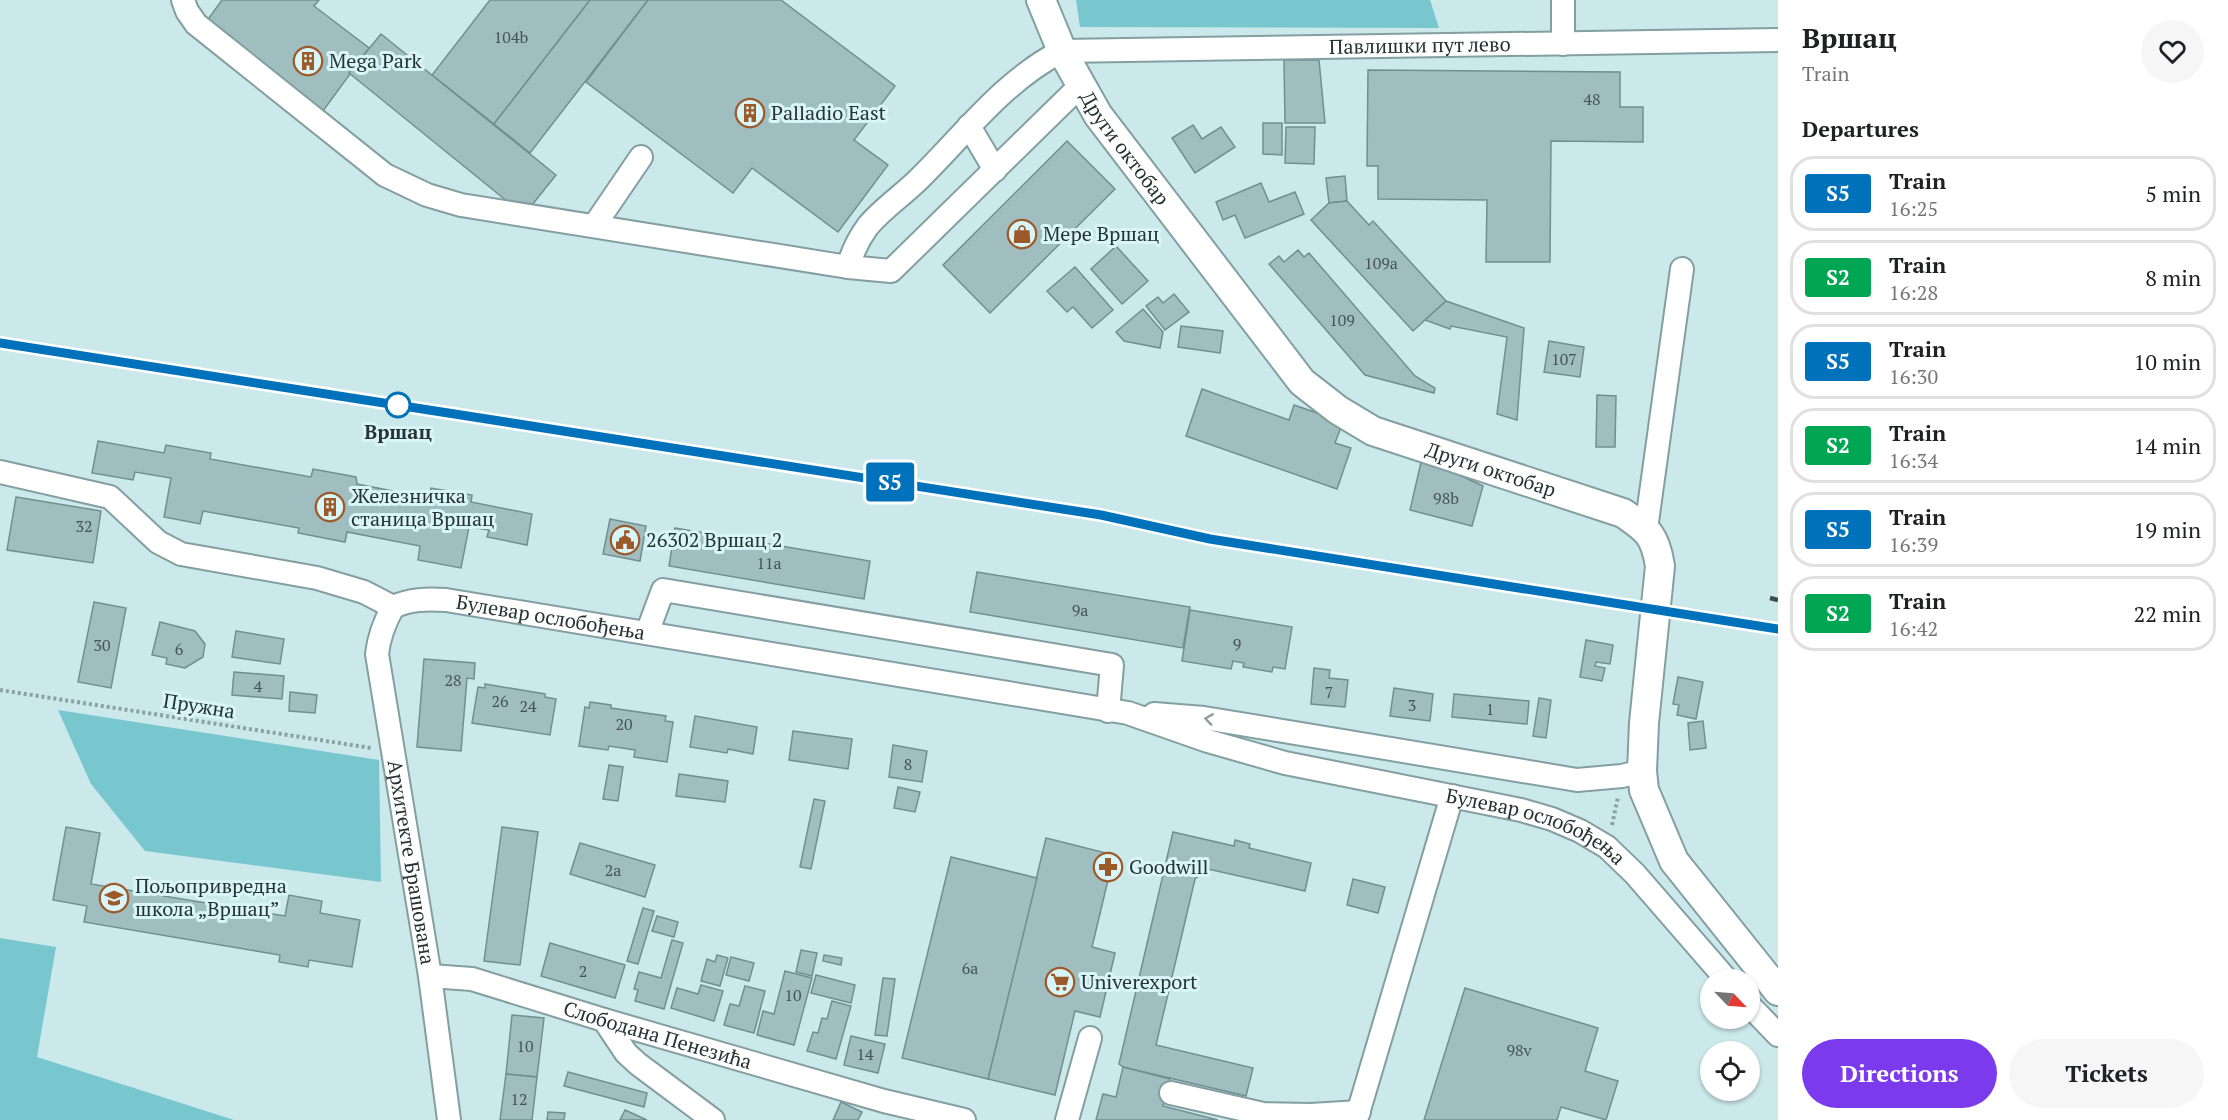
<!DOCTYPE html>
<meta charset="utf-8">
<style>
:root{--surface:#fff;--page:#f6f6f6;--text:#202124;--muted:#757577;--line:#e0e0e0;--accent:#7c3aed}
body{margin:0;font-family:"PT Serif",serif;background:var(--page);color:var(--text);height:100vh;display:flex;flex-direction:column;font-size:22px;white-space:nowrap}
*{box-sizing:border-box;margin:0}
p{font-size:20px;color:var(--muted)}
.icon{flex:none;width:33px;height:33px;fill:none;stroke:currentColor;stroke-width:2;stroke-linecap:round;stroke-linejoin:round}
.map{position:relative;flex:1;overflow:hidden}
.details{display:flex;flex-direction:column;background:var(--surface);width:450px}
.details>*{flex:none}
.badge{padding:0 12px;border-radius:4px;font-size:21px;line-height:39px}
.needle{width:39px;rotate:115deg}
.fabs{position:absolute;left:1700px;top:969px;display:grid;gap:12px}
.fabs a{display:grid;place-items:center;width:60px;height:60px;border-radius:50%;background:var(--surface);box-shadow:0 2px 4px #0004;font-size:30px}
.map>.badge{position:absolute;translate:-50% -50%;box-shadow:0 0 0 3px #fff}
h2{padding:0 24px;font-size:22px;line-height:54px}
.round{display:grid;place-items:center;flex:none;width:63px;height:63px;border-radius:32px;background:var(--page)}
.head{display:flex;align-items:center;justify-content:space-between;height:102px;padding:0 24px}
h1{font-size:28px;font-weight:700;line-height:45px}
.cta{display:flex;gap:12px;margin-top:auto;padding:12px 24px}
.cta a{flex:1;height:69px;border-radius:36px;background:var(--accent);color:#fff;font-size:24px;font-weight:700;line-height:69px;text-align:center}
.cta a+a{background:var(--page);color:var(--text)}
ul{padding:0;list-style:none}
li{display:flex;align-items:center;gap:18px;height:75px;margin:0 12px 9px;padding:0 12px;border:3px solid var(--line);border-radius:24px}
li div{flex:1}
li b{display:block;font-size:22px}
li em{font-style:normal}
li .badge{min-width:66px;font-weight:700;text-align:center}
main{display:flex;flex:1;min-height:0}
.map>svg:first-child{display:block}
.green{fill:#78c7cf}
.building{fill:#a0bdc0;stroke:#728e90;stroke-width:1.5}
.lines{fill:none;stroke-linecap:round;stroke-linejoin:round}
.minor-casing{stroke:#839fa2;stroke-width:26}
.major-casing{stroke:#839fa2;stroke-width:32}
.path{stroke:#8ba1a3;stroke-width:4;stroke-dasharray:3 3;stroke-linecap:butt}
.minor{stroke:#fff;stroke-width:22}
.major{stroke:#fff;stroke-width:28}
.rail{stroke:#3f4d4e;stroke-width:4.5;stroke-dasharray:12 6;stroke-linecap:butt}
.oneway{stroke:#939899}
.line-casing{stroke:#fff;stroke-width:14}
.line{stroke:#0072bc;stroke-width:9}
.stop-dot{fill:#fff;stroke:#0072bc;stroke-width:3}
.labels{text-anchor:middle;stroke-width:6;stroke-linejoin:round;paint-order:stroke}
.number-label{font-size:16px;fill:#455556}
.street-label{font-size:20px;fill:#273233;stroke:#d8f6f9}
.poi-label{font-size:20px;fill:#273233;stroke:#d8f6f9;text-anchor:start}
.stop-label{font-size:20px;font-weight:bold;fill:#273233;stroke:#d8f6f9}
</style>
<main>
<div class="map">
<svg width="1778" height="1120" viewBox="0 0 1778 1120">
<rect width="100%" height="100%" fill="#cbe8eb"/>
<!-- green -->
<g class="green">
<path d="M 1076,0 L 1430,0 L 1439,28 L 1080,27 Z"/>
<path d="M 58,710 L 379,760 L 381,882 L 145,851 L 91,784 Z"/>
<path d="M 0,938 L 56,947 L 37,1057 L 234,1120 L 0,1120 Z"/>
</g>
<!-- building -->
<g class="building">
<path d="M 222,0 L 319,0 L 314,6 L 369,48 L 323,111 L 206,22 Z"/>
<path d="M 490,0 L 590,0 L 494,124 L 432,75 Z"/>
<path d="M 590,0 L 648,0 L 530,153 L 494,124 Z"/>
<path d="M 648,0 L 781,0 L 895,86 L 854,140 L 888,165 L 838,232 L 752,168 L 733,193 L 586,82 Z"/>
<path d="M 381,34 L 556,175 L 524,215 L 349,73 Z"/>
<path d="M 1284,60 L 1319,60 L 1325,123 L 1285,123 Z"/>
<path d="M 1368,70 L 1620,72 L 1620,107 L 1643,107 L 1643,142 L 1551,141 L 1550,262 L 1486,262 L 1487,200 L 1378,199 L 1378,166 L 1367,166 Z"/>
<path d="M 1263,123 L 1282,123 L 1282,155 L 1263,154 Z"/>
<path d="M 1193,125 L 1202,139 L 1221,127 L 1235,147 L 1195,173 L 1172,138 Z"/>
<path d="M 1286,127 L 1315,127 L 1314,164 L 1285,163 Z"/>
<path d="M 1067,141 L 1115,189 L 990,313 L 943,265 Z"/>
<path d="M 1345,176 L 1347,201 L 1329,203 L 1326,178 Z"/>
<path d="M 1261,183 L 1269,202 L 1295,192 L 1304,214 L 1245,238 L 1235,215 L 1223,220 L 1216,202 Z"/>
<path d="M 1347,201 L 1369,225 L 1373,221 L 1446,301 L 1413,331 L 1311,220 L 1329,203 Z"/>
<path d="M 1116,246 L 1148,281 L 1122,304 L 1091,269 Z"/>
<path d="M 1298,250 L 1304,257 L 1309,253 L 1415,376 L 1435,388 L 1434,393 L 1365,375 L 1269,264 L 1279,256 L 1284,262 Z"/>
<path d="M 1075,267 L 1113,310 L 1092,328 L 1073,307 L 1067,312 L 1047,291 Z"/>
<path d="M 1174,294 L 1189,312 L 1165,330 L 1146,306 L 1158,297 L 1163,303 Z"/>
<path d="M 1446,301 L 1524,328 L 1517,420 L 1497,414 L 1507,337 L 1451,326 L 1450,329 L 1425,320 Z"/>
<path d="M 1143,309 L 1163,332 L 1160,348 L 1124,341 L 1116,332 Z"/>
<path d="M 1181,326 L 1223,331 L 1220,353 L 1178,347 Z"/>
<path d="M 1549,341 L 1584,347 L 1580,377 L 1544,372 Z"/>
<path d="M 1202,389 L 1289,420 L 1294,405 L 1343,422 L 1335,443 L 1351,448 L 1337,489 L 1186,436 Z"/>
<path d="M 1597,395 L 1616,396 L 1615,447 L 1596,447 Z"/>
<path d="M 98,441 L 164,453 L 166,445 L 211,453 L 210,459 L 311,477 L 313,469 L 356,477 L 357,484 L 429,498 L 431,488 L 472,495 L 471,502 L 532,514 L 527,545 L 487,537 L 489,530 L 469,527 L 461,568 L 418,560 L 420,546 L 347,532 L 345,542 L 298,533 L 299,528 L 203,511 L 200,524 L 164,517 L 171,478 L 135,472 L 133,480 L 92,473 Z"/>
<path d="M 1422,458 L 1483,486 L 1472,526 L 1410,510 Z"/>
<path d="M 16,497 L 101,511 L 93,563 L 7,550 Z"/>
<path d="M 610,519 L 646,526 L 640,561 L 603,554 Z"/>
<path d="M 675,528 L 870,561 L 864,599 L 669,566 Z"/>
<path d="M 977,572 L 1190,607 L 1183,648 L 970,612 Z"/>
<path d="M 94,602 L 126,608 L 111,688 L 78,682 Z"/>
<path d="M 1190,610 L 1292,627 L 1285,669 L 1273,667 L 1272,672 L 1243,667 L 1244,663 L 1233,661 L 1231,669 L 1182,661 Z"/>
<path d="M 160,622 L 195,631 L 205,644 L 203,657 L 185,668 L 166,664 L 167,658 L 152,655 Z"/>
<path d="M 236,631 L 284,639 L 280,664 L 232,657 Z"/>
<path d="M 1586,640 L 1613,645 L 1610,664 L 1596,662 L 1595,666 L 1605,668 L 1602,681 L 1580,677 Z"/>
<path d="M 424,659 L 475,663 L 474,679 L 467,678 L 461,751 L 417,747 Z"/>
<path d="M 1314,668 L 1330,670 L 1329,678 L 1348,680 L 1345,707 L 1311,704 Z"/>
<path d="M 234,672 L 284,676 L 282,699 L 232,695 Z"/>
<path d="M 1678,677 L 1703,682 L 1696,719 L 1677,715 L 1679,705 L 1673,704 Z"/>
<path d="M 485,684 L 545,694 L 545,697 L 556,699 L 550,735 L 472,723 L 478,687 L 485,688 Z"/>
<path d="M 1394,688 L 1433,694 L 1430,721 L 1390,716 Z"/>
<path d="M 290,692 L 317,695 L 315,713 L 289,711 Z"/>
<path d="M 1454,694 L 1529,701 L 1527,724 L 1452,717 Z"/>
<path d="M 1539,698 L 1551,700 L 1546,738 L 1533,736 Z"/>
<path d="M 590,702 L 611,705 L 611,708 L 666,716 L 665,721 L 673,722 L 667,762 L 634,757 L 635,750 L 609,746 L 608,750 L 579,746 L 585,707 L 589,708 Z"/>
<path d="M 695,716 L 757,727 L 753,754 L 728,749 L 727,753 L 690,747 Z"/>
<path d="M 1703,721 L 1706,748 L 1690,750 L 1688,723 Z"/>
<path d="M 793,731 L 852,739 L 848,769 L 789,760 Z"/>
<path d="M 893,745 L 927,751 L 922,782 L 889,777 Z"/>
<path d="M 609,765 L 623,767 L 618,801 L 603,799 Z"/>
<path d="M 679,774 L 728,781 L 725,802 L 676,796 Z"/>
<path d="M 898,787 L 920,792 L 915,812 L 894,808 Z"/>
<path d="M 814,799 L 825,801 L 811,869 L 800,867 Z"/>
<path d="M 66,827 L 100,833 L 91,884 L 285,916 L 289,895 L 322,901 L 320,913 L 360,920 L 352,967 L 309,960 L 308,967 L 279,962 L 280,955 L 84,922 L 87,906 L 53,900 Z"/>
<path d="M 502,827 L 538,832 L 520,965 L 484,961 Z"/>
<path d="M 1173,832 L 1234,846 L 1235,840 L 1250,844 L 1249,848 L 1311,863 L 1305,891 L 1208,869 L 1195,879 L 1156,1045 L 1253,1068 L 1246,1096 L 1123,1067 L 1119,1064 Z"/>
<path d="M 1046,838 L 1114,855 L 1092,947 L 1115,953 L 1100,1017 L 1075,1011 L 1055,1095 L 988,1079 Z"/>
<path d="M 580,843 L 655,865 L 645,897 L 570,874 Z"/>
<path d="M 951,857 L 1037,878 L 988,1079 L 902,1058 Z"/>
<path d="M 1353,879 L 1385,887 L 1378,913 L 1347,905 Z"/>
<path d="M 643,908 L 654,911 L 638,964 L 627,961 Z"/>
<path d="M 657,916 L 678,922 L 674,937 L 652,931 Z"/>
<path d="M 672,940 L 683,943 L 664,1009 L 635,1001 L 638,990 L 634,989 L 639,972 L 661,978 Z"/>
<path d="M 550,943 L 625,965 L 615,998 L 541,976 Z"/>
<path d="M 801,950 L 817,953 L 812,976 L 796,972 Z"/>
<path d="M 717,955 L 728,958 L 720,986 L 701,981 L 707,959 L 715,962 Z"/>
<path d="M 824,955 L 842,958 L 841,965 L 823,961 Z"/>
<path d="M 731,957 L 754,963 L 749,981 L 726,975 Z"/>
<path d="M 785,971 L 812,978 L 794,1045 L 757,1035 L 763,1011 L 774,1014 Z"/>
<path d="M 816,975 L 855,985 L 851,1003 L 811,993 Z"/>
<path d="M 883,978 L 895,979 L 887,1036 L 875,1035 Z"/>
<path d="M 701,985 L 723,991 L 714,1021 L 671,1008 L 677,988 L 698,994 Z"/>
<path d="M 745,986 L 765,991 L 754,1033 L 724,1025 L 730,1004 L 739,1006 Z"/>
<path d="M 1465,988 L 1598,1028 L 1585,1071 L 1618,1081 L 1606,1120 L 1561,1107 L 1557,1120 L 1424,1120 Z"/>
<path d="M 832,1001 L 851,1006 L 836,1059 L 807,1051 L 813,1032 L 818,1033 L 822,1018 L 827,1019 Z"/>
<path d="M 512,1015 L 544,1018 L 537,1077 L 506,1074 Z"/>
<path d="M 851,1036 L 885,1044 L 878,1073 L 844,1065 Z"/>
<path d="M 1123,1067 L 1170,1079 L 1163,1106 L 1218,1120 L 1096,1120 L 1103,1094 L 1116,1097 Z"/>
<path d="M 568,1072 L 647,1093 L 644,1107 L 564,1086 Z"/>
<path d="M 506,1074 L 537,1077 L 532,1120 L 500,1120 Z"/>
<path d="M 841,1102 L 862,1112 L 858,1120 L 833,1120 Z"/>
<path d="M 625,1110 L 647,1120 L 620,1120 Z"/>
<path d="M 548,1112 L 565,1113 L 564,1120 L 547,1120 Z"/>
</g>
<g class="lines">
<!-- minor casing -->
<g class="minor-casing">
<g id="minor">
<path d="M 183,0 L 187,11 L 196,24 L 385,175 L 427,195 L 461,205 L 848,267 L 891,271 L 1081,85"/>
<path d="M 1563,0 L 1563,44"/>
<path d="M 969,126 L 995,170"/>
<path d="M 594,226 L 641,157"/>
<path id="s1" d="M 848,267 C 852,253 859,238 868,226 C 882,209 903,195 919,179 C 964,135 1004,80 1062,51 L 1778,40"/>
<path d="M 0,472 L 110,497 L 158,542 L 181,554 L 317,578 L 364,592 L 393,607"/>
<path d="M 1646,529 L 1682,269"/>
<path id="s2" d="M 393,607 C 411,599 426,599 446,600 L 1128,713 L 1208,741 L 1285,763 L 1521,810 L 1552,819 L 1580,831 L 1607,847 L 1635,874 L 1727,980"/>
<path id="s3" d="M 393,607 C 384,623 379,636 377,654 L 430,976 L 449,1120"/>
<path d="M 647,633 L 663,590 L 1112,665 L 1108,711"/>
<path d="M 1154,714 L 1204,718 L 1283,731 L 1577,780 L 1622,776 L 1642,771"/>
<path id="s4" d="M 430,976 L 472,979 L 604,1020 L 884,1101 L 964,1120"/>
<path d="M 1749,1005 L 1778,1035"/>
<path d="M 604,1020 L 626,1053 L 638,1064 L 713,1120"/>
<path d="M 1171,1093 L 1263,1114 L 1311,1115 L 1359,1112"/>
<path d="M 1067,1120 L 1090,1038"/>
<path d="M 1356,1120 L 1452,796"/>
</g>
</g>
<!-- major casing -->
<g class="major-casing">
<g id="major">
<path id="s5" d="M 1041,0 L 1062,51 L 1098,115 L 1302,382 L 1338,410 L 1373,431 L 1623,513 C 1648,530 1655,535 1660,566 L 1644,723 L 1642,771 L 1644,790 L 1674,861 L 1778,991"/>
</g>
</g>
<!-- path -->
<g class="path">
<path d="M 0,690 L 371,748"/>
<path d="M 1612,825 L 1618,797"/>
</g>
<!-- minor -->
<use href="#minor" class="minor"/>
<!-- major -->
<use href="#major" class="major"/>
<!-- rail -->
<g class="rail">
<path d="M 0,343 L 1101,515 L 1210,539 L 1778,629"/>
<path d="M 1770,598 L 1778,600"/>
</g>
</g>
<!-- one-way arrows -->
<defs><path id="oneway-chevron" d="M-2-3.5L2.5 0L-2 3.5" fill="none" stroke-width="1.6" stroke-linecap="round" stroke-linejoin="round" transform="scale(1.5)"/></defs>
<use class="oneway" href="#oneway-chevron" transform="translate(1209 719) rotate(-172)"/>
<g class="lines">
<!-- line casing -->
<g class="line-casing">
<path id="line" d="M 0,343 L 1101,515 L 1210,539 L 1778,629"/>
</g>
<!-- line -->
<use href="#line" class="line"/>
</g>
<!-- icons -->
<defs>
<g id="building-ring" transform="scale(1.5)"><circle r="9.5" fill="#d8f6f9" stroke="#9d5a29" stroke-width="1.5"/><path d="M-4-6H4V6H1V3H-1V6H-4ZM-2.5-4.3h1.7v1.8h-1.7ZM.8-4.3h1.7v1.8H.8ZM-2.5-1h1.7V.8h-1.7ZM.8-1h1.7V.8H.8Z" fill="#9d5a29"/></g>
<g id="shop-ring" transform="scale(1.5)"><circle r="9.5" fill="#d8f6f9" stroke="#9d5a29" stroke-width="1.5"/><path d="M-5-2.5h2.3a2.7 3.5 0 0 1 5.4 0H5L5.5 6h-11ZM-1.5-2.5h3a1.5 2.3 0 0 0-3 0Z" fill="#9d5a29"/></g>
<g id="civic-ring" transform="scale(1.5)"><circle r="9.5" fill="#d8f6f9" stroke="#9d5a29" stroke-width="1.5"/><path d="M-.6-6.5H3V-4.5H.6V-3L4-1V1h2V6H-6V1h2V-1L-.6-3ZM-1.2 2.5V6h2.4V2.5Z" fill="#9d5a29"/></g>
<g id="pharmacy-ring" transform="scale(1.5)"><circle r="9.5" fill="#d8f6f9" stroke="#9d5a29" stroke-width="1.5"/><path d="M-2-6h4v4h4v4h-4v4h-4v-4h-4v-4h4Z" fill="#9d5a29"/></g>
<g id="school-ring" transform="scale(1.5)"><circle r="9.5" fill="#d8f6f9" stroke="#9d5a29" stroke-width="1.5"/><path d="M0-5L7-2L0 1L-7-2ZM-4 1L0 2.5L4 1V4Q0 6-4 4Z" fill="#9d5a29"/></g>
<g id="supermarket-ring" transform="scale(1.5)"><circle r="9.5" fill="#d8f6f9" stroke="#9d5a29" stroke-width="1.5"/><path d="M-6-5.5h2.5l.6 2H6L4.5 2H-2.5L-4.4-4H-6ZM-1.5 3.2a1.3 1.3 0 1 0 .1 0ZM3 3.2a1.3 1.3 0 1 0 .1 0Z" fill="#9d5a29"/></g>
</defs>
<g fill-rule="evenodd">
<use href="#building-ring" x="308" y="61"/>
<use href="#building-ring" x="750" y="113"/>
<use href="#shop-ring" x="1022" y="234"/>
<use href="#building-ring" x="330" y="507"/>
<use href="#civic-ring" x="625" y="540"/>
<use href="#pharmacy-ring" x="1108" y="867"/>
<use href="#school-ring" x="114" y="898"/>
<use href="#supermarket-ring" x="1060" y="982"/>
</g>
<!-- markers -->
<circle class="stop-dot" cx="398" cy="405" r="12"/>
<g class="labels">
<!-- number labels -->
<g class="number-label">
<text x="511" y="43">104b</text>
<text x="1592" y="105">48</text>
<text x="1381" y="269">109a</text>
<text x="1342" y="326">109</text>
<text x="1564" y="365">107</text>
<text x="1446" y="504">98b</text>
<text x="84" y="532">32</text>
<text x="769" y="569">11a</text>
<text x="1080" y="616">9a</text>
<text x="1237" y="650">9</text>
<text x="102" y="651">30</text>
<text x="179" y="655">6</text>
<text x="453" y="686">28</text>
<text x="258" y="692">4</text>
<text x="1329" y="698">7</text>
<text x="500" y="707">26</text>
<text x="1412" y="711">3</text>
<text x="528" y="712">24</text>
<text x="1490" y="715">1</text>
<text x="624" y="730">20</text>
<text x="908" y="770">8</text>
<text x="613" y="876">2a</text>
<text x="970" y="974">6a</text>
<text x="583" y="977">2</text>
<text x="793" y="1001">10</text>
<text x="525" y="1052">10</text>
<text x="1519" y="1056">98v</text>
<text x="865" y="1060">14</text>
<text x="519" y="1105">12</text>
</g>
<!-- street labels -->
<g class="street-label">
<text dy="7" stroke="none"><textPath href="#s1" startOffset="666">Павлишки пут лево</textPath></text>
<text dy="7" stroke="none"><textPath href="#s5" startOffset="171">Други октобар</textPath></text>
<text dy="7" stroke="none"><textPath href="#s5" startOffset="675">Други октобар</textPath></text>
<text dy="7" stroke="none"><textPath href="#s2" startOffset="160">Булевар ослобођења</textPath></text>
<text transform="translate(199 706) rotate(9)" y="7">Пружна</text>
<text dy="7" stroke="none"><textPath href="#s2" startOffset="1170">Булевар ослобођења</textPath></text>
<text dy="7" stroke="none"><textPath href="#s3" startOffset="261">Архитекте Брашована</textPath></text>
<text dy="7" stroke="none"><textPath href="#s4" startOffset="236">Слободана Пенезића</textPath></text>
</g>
<!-- poi labels -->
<g class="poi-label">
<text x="329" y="68">Mega Park</text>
<text x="771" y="120">Palladio East</text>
<text x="1043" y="241">Мере Вршац</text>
<text x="351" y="503">Железничка<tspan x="351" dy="23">станица Вршац</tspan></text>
<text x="646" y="547">26302 Вршац 2</text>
<text x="1129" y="874">Goodwill</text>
<text x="135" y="893">Пољопривредна<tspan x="135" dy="23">школа „Вршац”</tspan></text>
<text x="1081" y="989">Univerexport</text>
</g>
<!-- stop labels -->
<g class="stop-label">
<text x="398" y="439">Вршац</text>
</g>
</g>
</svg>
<div class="fabs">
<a><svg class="needle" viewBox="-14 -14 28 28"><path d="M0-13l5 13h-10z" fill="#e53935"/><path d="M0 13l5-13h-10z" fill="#757577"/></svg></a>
<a><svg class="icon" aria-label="locate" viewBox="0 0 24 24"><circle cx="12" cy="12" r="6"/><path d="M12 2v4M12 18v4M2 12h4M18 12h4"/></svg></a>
</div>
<b class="badge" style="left:890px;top:482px;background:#0072bc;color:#fff">S5</b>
</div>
<section class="details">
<div class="head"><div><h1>Вршац</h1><p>Train</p></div><a class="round"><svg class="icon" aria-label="heart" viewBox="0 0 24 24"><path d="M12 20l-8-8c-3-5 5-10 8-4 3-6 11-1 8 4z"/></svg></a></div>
<h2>Departures</h2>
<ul>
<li><span class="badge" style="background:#0072bc;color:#fff">S5</span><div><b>Train</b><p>16:25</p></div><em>5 min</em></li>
<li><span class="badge" style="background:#00a651;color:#fff">S2</span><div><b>Train</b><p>16:28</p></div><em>8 min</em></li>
<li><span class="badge" style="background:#0072bc;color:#fff">S5</span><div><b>Train</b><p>16:30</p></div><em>10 min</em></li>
<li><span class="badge" style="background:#00a651;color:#fff">S2</span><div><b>Train</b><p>16:34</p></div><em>14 min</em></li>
<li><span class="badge" style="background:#0072bc;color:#fff">S5</span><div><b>Train</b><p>16:39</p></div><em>19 min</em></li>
<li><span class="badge" style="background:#00a651;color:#fff">S2</span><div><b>Train</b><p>16:42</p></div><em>22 min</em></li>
</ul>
<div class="cta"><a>Directions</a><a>Tickets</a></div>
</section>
</main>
